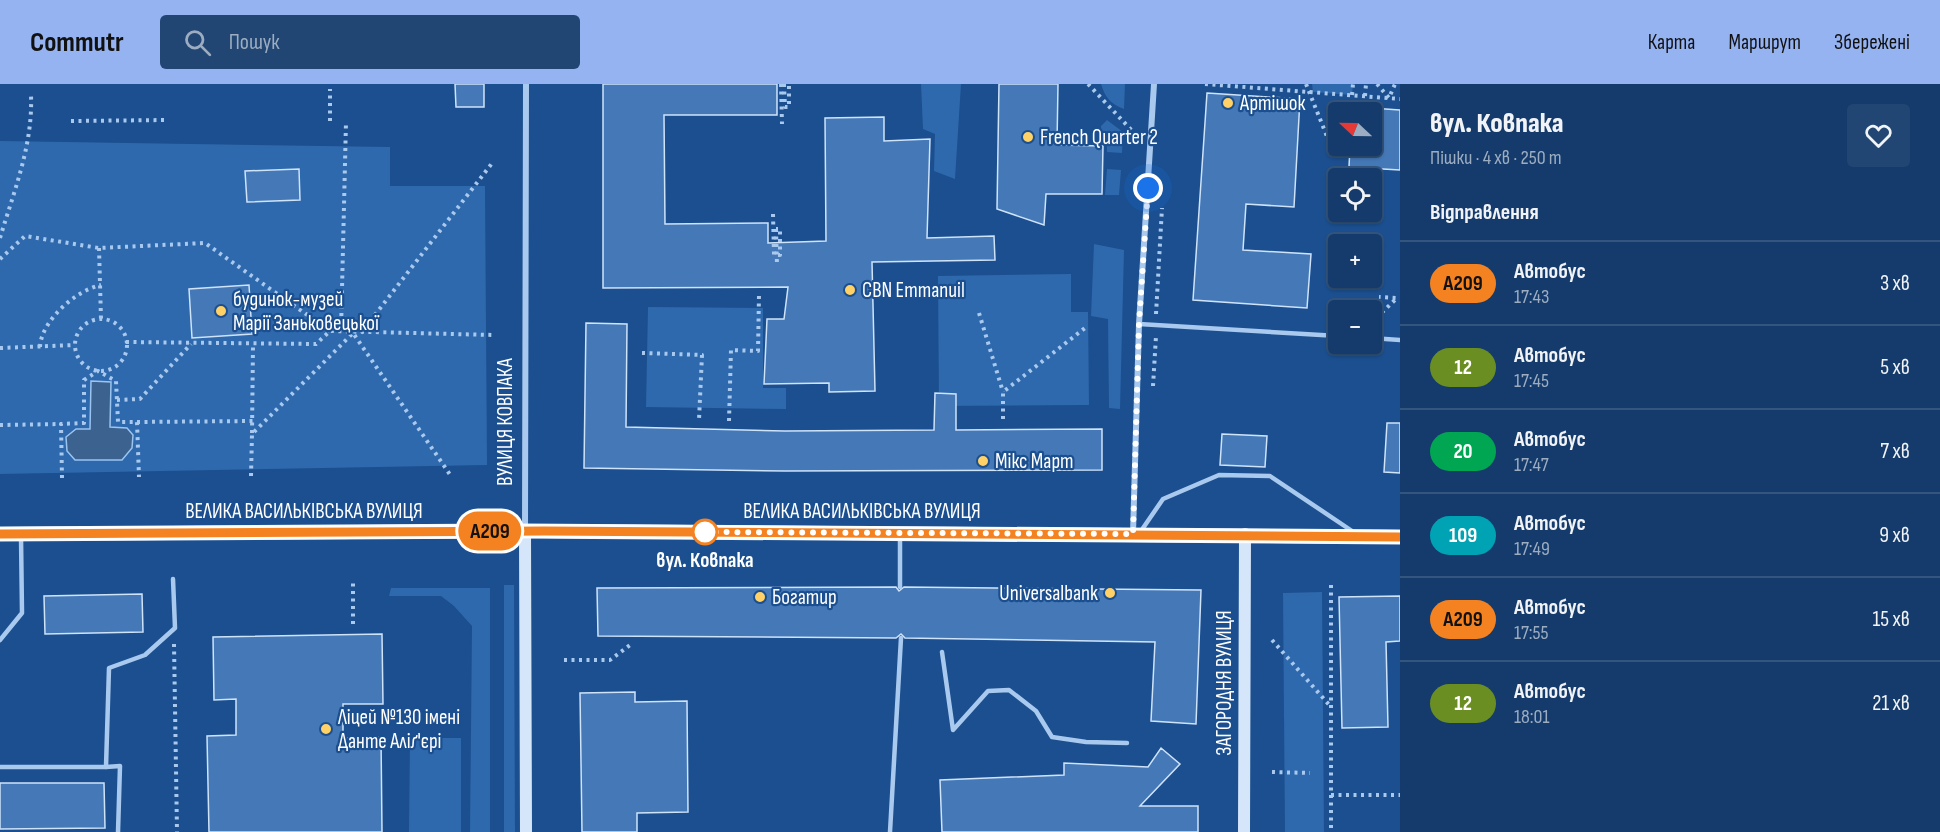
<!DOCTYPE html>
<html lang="uk">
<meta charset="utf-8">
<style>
:root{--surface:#143b6b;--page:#214673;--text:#f1f3f6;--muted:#9dadc1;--line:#33557e;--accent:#95b2f1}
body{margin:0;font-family:"Sofia Sans Condensed",sans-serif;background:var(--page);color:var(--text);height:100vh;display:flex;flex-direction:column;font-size:22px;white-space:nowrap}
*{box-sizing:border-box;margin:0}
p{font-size:20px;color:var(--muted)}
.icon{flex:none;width:33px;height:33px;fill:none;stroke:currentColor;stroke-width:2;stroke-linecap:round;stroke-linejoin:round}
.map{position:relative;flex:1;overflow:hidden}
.panel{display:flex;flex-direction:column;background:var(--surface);width:540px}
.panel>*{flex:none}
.badge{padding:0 12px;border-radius:20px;font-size:21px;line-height:39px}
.needle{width:39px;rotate:292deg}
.buttons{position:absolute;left:1328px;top:18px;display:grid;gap:12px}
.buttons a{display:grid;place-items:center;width:54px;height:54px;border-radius:6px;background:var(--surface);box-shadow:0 2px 4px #0004,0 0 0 2px var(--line);font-size:30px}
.you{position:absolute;width:30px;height:30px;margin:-15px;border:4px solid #fff;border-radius:50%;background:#1a73e8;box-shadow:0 0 0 9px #1a73e833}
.map>.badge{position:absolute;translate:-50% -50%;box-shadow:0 0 0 3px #fff}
h2{padding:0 30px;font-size:22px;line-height:54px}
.round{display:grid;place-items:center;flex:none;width:63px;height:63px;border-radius:6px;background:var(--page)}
.summary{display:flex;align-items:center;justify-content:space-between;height:102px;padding:0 30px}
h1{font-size:28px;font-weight:800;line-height:45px}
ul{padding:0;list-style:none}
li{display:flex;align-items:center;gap:18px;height:84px;padding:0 30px;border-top:2px solid var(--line)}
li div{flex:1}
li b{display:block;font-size:22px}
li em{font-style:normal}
li .badge{min-width:66px;font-weight:700;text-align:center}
header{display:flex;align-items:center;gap:36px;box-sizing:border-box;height:84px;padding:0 30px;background:var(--accent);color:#111}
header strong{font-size:28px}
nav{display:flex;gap:33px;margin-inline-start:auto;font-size:21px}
.search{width:420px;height:54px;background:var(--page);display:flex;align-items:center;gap:15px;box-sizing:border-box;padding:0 21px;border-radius:6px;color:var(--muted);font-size:22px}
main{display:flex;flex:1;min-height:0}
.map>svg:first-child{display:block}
.green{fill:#2e69ad}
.water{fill:#3c6290;stroke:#9cc4f0;stroke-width:1.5}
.building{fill:#4478b7;stroke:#cfe3fa;stroke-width:1.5}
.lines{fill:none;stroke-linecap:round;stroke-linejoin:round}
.path{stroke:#a9c9ee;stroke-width:4;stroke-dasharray:3 4.5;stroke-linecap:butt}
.lane{stroke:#a9c9ee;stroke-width:4.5}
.street{stroke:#a9c9ee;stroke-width:6}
.secondary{stroke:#d6e6fa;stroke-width:12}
.primary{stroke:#f0f6ff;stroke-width:15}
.line-casing{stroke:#fff;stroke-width:14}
.line{stroke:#f58220;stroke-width:9}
.walk{stroke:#fff;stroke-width:6;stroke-dasharray:0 10.8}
.poi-dot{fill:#ffd166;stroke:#1b4f8f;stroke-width:2}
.stop-dot{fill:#fff;stroke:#f58220;stroke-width:3}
.labels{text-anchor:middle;stroke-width:4.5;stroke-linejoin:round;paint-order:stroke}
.poi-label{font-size:21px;fill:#fff;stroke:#1b4f8f;text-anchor:start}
.street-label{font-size:21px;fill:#fff;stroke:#1b4f8f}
.stop-label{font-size:21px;font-weight:bold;fill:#fff;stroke:#1b4f8f}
</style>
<header>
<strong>Commutr</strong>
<div class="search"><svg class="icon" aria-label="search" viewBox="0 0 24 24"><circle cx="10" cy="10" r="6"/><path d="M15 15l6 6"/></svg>Пошук</div>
<nav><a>Карта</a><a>Маршрут</a><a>Збережені</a></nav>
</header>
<main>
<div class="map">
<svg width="1400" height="748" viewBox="0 0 1400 748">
<rect width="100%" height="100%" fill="#1b4f8f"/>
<!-- green -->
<g class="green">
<path d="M 921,0 L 961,0 L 955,95 L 934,87 L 935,50 L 923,45 Z"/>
<path d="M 1101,0 L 1125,0 L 1124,25 C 1110,20 1105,13 1101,0 Z"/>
<path d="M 1312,0 L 1353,0 L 1352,11 L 1313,8 Z"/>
<path d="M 1107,36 L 1123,48 L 1122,69 L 1107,68 L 1107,55 L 1101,50 L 1101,42 Z"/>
<path d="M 0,57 L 390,63 L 390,102 L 485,102 L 487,381 L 0,390 Z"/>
<path d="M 1107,85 L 1121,86 L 1119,111 L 1105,111 Z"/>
<path d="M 1094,160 L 1124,166 L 1120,325 L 1109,324 L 1108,235 L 1091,232 Z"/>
<path d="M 1071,190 L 1071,228 L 1088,228 L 1089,321 L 939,322 L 938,192 Z"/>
<path d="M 648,223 L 763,224 L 763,304 L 786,304 L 786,325 L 646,323 Z"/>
<path d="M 504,501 L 514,501 L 515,748 L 504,748 Z"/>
<path d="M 391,504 L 490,504 L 490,748 L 470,748 L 472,542 L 454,522 L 441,512 L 389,512 Z"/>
<path d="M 1322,508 L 1324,748 L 1285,748 L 1283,509 Z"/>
<path d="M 410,654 L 461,654 L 461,748 L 409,748 Z"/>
</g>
<!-- water -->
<path class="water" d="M 91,297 L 111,298 L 110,343 L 127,344 L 133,351 L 132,364 L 122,376 L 75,376 L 67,367 L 66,353 L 76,345 L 90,345 Z"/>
<!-- building -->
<g class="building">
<path d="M 455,0 L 484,0 L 484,23 L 456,23 Z"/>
<path d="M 603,0 L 777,0 L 777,31 L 664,31 L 665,140 L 768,139 L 768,159 L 826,157 L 825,34 L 884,33 L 884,57 L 930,55 L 927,154 L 994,152 L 995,176 L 872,178 L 875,307 L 829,308 L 829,299 L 764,300 L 767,235 L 784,235 L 788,203 L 603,204 Z"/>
<path d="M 999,0 L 1058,0 L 1057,61 L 1103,62 L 1102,110 L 1046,110 L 1044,141 L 997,125 Z"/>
<path d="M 1207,9 L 1300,15 L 1294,123 L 1246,120 L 1243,166 L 1311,170 L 1307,224 L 1193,216 Z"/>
<path d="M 1371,24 L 1400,26 L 1400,86 L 1349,83 L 1350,62 L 1371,62 Z"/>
<path d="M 299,85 L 300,116 L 247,118 L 245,87 Z"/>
<path d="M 249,201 L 252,250 L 192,254 L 189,205 Z"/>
<path d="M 586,239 L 627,240 L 626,343 L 785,347 L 934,346 L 935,309 L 956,310 L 956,346 L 1102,345 L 1102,386 L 785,387 L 584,384 Z"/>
<path d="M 1387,339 L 1400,339 L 1400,389 L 1384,388 Z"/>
<path d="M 1222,350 L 1267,352 L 1265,383 L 1220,381 Z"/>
<path d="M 896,503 L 899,507 L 904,503 L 1201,506 L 1196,640 L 1151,637 L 1155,558 L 905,554 L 901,550 L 896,554 L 598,552 L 597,504 Z"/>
<path d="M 142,510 L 143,548 L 45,550 L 44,512 Z"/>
<path d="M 1400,512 L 1400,557 L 1386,558 L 1388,643 L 1342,644 L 1339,513 Z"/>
<path d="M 382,550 L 383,620 L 343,620 L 343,654 L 381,653 L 382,748 L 209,748 L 207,652 L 236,651 L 236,615 L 214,616 L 213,553 Z"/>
<path d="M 635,608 L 635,618 L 687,617 L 688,728 L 637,729 L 637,748 L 582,748 L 580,609 Z"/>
<path d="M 1161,664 L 1180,680 L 1140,722 L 1198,722 L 1198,748 L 942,748 L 940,696 L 1064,691 L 1064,679 L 1148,683 Z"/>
<path d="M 0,699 L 104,699 L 105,744 L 0,745 Z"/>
</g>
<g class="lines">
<!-- path -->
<g class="path">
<path d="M 781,0 L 782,40"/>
<path d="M 784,0 L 785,23 L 789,23 L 789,0"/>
<path d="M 1088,0 L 1136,51"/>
<path d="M 1205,0 L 1400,15"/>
<path d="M 1306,0 L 1330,60"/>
<path d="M 1377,0 L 1389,14 L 1395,0"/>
<path d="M 1352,11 L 1353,0"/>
<path d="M 1365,12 L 1366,0"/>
<path d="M 71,37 L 168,36"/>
<path d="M 330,37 L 330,5"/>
<path d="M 773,130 L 774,171 L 780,171 L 780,145 L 776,145"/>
<path d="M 776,145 L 777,181"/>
<path d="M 0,154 C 14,107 33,61 31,11"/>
<path d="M 99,164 L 101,235"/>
<path d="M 0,175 L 25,152 L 99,164 L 205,159 L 330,247"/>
<path d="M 979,229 L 1003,308"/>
<path d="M 1156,230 L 1162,124"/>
<circle cx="101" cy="261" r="26"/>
<path d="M 1371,239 L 1397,214 L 1379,213"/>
<path d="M 341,247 L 346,38"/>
<path d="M 361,249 L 493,78"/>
<path d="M 126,258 L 316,260 L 330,247 L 494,251"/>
<path d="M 40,263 C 41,237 76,206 101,201"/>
<path d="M 0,264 L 75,261"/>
<path d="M 642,269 L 702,271 L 699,336"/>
<path d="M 1153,302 L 1156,252"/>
<path d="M 117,316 L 140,315 L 191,260"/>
<path d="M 1003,335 L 1003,308 L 1085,244"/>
<path d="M 729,337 L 731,266 L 758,267 L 759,211"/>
<path d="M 137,338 L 253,337"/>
<path d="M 0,341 L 61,340"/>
<path d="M 252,349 L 253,261"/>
<path d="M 251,392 L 252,350 L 353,249 L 451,392"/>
<path d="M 62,394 L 61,340 L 84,339 L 84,296 L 98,287 L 116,297 L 118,338 L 137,338 L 139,393"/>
<path d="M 1331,501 L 1331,748"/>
<path d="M 353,540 L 353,495"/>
<path d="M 1272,556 L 1331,623"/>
<path d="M 174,560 L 177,748"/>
<path d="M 564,576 L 610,576 L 630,561"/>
<path d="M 1272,688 L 1310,689"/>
<path d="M 1331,711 L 1400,711"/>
</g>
<!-- lane -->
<g class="lane">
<path d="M 1139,240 L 1338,252"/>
<path d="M 1371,254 L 1400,256"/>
<path d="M 1141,447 L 1163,415 L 1219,391 L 1270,392 L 1352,447"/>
<path d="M 900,451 L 900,503"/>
<path d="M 0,556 L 22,529 L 21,452"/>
<path d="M 942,568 L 953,646 L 988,607 L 1009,606 L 1036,627 L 1052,653 L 1086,658 L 1127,659"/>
<path d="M 0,683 L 106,683 L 109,584 L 145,571 L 175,544 L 173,495"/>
<path d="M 106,683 L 120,682 L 118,748"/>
<path d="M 890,748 L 901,554"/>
</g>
<!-- street -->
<g class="street">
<path d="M 525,446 L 526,0"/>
<path d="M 1133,450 L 1139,240 L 1154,0"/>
</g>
<!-- secondary -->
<g class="secondary">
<path d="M 525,447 L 526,748"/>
<path d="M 1244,748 L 1245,450"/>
</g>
<!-- primary -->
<path class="primary" d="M 0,450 L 525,447 L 1400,453"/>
</g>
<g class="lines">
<!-- line casing -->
<g class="line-casing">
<path id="line" d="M 0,450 L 544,447 L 1400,453"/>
</g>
<!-- line -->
<use href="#line" class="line"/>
<!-- walk -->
<path class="walk" d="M 705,448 L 1133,450 L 1139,240 L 1148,104"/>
</g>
<!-- markers -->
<g class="poi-dot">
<circle cx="1228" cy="19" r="6"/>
<circle cx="1028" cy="53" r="6"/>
<circle cx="850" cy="206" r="6"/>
<circle cx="221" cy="227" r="6"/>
<circle cx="983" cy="377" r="6"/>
<circle cx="1110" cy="509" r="6"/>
<circle cx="760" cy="513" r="6"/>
<circle cx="326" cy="645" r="6"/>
</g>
<circle class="stop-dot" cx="705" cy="448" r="12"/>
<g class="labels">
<!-- poi labels -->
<g class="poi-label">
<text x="1240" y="26">Артішок</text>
<text x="1040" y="60">French Quarter 2</text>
<text x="862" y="213">CBN Emmanuil</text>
<text x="233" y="222">будинок-музей<tspan x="233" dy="24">Марії Заньковецької</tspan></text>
<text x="995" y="384">Мікс Март</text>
<text x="1098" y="516" text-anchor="end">Universalbank</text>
<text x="772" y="520">Богатир</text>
<text x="338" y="640">Ліцей №130 імені<tspan x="338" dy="24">Данте Аліґ'єрі</tspan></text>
</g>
<!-- street labels -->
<g class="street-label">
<text transform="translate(505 338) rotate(-90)" y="7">ВУЛИЦЯ КОВПАКА</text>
<text x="304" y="434">ВЕЛИКА ВАСИЛЬКІВСЬКА ВУЛИЦЯ</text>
<text x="862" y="434">ВЕЛИКА ВАСИЛЬКІВСЬКА ВУЛИЦЯ</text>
<text transform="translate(1224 599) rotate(-90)" y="7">ЗАГОРОДНЯ ВУЛИЦЯ</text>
</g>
<!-- stop labels -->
<g class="stop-label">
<text x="705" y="483">вул. Ковпака</text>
</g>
</g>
</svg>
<div class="buttons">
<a><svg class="needle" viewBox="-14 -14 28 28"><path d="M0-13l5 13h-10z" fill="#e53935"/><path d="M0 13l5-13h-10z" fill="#9dadc1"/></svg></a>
<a><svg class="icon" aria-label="locate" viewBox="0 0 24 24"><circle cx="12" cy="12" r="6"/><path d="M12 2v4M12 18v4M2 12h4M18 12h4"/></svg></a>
<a>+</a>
<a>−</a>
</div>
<div class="you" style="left:1148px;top:104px"></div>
<b class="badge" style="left:490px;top:447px;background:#f58220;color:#111">А209</b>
</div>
<section class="panel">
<div class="summary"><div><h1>вул. Ковпака</h1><p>Пішки · 4 хв · 250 m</p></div><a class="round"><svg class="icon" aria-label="heart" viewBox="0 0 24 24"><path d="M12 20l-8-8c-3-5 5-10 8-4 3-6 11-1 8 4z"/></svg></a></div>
<h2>Відправлення</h2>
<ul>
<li><span class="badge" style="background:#f58220;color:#111">А209</span><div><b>Автобус</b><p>17:43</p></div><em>3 хв</em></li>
<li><span class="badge" style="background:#6b8e23;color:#fff">12</span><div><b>Автобус</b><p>17:45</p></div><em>5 хв</em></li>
<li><span class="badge" style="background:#00a651;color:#fff">20</span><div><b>Автобус</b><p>17:47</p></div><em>7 хв</em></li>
<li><span class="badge" style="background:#00a3b4;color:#fff">109</span><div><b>Автобус</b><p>17:49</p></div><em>9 хв</em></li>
<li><span class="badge" style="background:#f58220;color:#111">А209</span><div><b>Автобус</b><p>17:55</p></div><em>15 хв</em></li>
<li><span class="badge" style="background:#6b8e23;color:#fff">12</span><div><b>Автобус</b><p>18:01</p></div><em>21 хв</em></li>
</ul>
</section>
</main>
